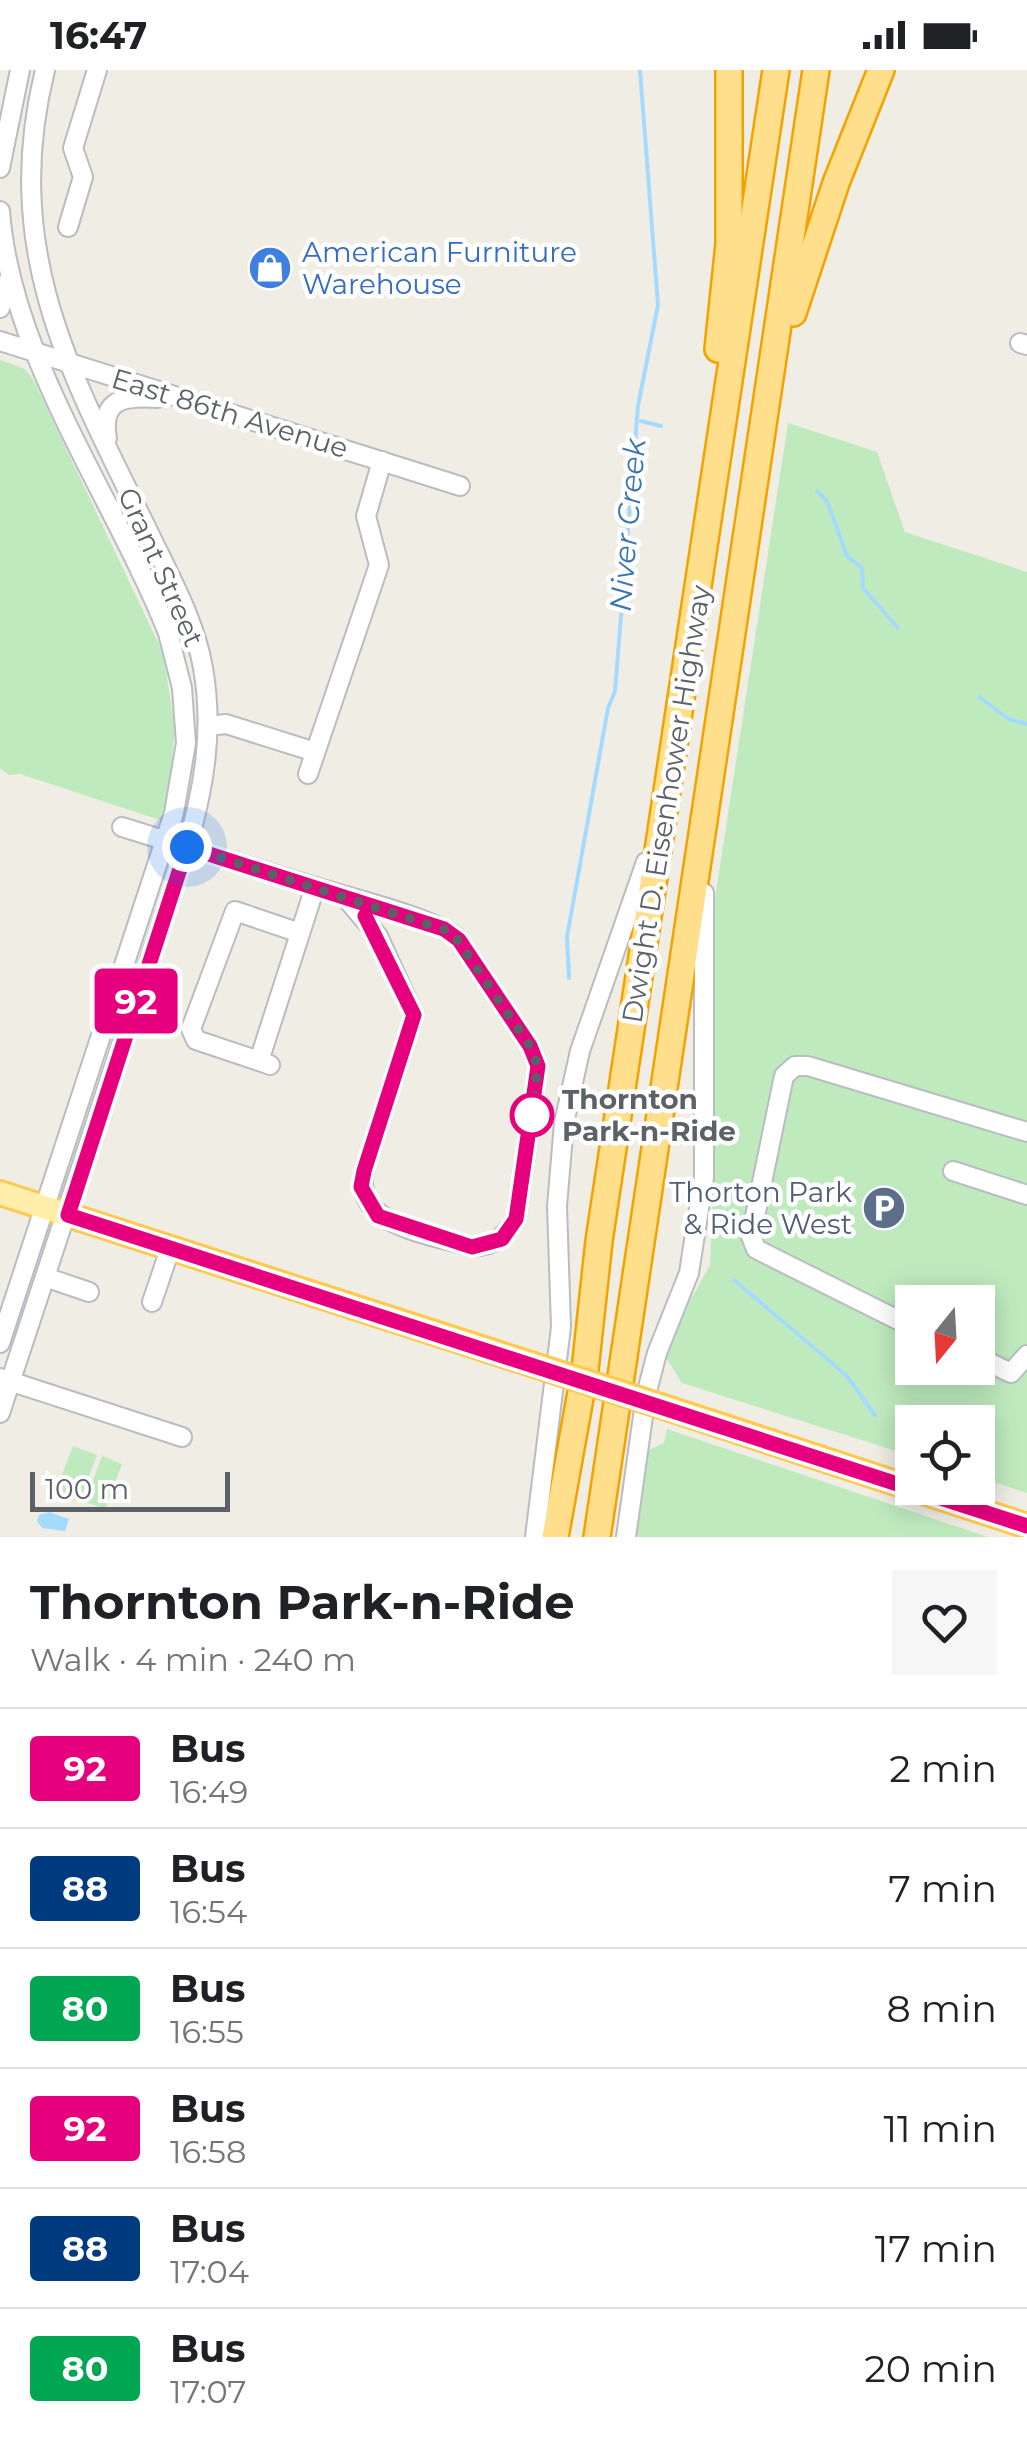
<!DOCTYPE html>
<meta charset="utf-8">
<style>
:root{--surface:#fff;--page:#f6f6f6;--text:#202124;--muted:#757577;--line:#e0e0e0}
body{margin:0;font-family:Montserrat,sans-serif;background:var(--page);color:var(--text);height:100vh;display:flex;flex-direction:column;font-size:38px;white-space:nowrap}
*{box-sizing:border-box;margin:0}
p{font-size:32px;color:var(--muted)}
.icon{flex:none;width:55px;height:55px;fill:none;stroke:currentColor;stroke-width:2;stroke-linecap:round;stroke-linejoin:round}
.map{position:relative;height:1467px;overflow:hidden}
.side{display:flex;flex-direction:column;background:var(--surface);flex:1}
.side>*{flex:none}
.badge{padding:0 20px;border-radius:8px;font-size:35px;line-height:65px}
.needle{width:65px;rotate:198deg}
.buttons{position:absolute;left:895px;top:1215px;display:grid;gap:20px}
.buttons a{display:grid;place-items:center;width:100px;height:100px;border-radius:0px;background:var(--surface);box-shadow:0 5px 25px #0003;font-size:50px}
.scale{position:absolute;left:30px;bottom:25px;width:200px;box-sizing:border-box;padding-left:10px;border:5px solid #5c6166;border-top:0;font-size:28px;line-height:35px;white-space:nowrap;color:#5c6166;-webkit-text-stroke:8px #fff;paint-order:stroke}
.you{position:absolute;width:50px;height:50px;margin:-25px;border:8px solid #fff;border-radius:50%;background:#1a73e8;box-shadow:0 0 0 15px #1a73e833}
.map>.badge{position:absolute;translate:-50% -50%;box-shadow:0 0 0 5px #fff}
.round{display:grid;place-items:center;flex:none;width:105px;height:105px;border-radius:0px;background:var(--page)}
.overview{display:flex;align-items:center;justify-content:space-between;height:170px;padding:0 30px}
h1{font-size:48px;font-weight:700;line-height:75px}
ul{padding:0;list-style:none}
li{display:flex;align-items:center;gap:30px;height:120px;padding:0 30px;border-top:2px solid var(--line)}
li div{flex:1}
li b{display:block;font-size:38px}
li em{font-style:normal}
li .badge{min-width:110px;font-weight:700;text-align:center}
.status{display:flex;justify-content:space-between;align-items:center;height:70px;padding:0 50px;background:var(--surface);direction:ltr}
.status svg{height:28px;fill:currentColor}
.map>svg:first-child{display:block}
.green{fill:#bfeabe;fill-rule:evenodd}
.water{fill:#a5daff}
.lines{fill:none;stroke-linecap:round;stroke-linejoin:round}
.stream{stroke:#a5daff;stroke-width:4}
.minor-casing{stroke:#b9bcc1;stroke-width:22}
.major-casing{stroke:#fec94f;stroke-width:28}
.highway-casing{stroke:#f4a200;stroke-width:30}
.minor{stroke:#fff;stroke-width:18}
.major{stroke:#ffefaa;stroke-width:22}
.highway{stroke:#ffdf8c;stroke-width:25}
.major-bridge-casing{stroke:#fec94f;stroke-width:28;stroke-linecap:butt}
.major-bridge{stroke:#ffefaa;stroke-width:22}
.line-casing{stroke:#fff;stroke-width:22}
.line{stroke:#e6007e;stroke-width:15}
.walk{stroke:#5c6166;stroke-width:10;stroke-dasharray:0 18}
.stop-dot{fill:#fff;stroke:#e6007e;stroke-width:5}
.labels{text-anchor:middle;stroke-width:9;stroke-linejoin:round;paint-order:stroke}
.shop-label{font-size:28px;fill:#366cbe;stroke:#fff;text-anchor:start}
.street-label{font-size:28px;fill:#5c6166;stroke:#fff}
.stop-label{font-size:28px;font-weight:bold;fill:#5c6166;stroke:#fff;text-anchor:start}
.service-label{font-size:28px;fill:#4e5e75;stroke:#fff;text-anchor:end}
.water-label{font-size:30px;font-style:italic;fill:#3674b2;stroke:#fff}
</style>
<div class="status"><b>16:47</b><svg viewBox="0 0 49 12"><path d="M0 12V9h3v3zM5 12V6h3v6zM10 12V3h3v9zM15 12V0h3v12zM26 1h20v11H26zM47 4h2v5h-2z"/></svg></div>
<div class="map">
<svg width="1027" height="1467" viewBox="0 0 1027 1467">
<rect width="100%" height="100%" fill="#f0ede4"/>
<!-- green -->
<g class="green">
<path d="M 0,290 L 25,299 L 33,309 L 163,583 L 175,659 L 169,721 L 160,750 L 20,704 L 9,705 L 0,698 Z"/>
<path d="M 788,353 L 877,382 L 905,462 L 1027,502 L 1027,1423 L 978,1407 L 978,1352 L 912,1352 L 912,1386 L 682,1313 L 662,1281 L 710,1195 L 715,1071 L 706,887 ZM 912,1232 L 978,1232 L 978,1298 L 912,1298 Z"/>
<path d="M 667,1359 L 988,1467 L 631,1467 L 644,1382 L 664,1373 Z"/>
<path d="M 73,1376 L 97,1385 L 79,1432 L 55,1423 Z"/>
<path d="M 102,1386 L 122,1394 L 105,1439 L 85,1432 Z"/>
</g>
<!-- water -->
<path class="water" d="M 49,1442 L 69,1449 L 65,1461 L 42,1458 L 37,1451 L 39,1445 Z"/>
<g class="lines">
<!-- stream -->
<g class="stream">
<path d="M 641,351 L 661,356"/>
<path d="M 817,421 L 827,431 L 847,486 L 862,498 L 863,518 L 898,558"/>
<path d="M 979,627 L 1009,649 L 1027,654"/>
<path d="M 569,908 L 567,867 L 608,638 L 615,621 L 638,336 L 658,235 L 640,0"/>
<path d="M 734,1210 L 846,1305 L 875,1345"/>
</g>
<!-- minor casing -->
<g class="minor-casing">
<g id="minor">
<path d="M 0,98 L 20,0"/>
<path d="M 0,141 C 11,288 114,427 168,563 L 182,618 L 186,673 L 174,743 L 0,1273"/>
<path d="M 68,157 L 83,107 L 73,78 L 97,0"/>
<path d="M 0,238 L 9,209"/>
<path d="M 0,271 L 460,416"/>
<path d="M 1020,273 L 1027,275"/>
<path d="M 107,368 C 100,328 125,326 158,328"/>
<path d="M 208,656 L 226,654 L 315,682"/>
<path d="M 308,704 L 379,495 L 366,446 L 382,391"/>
<path d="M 122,757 L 315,817 C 347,827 440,849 459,870 L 530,976 L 538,996 L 516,1149 C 503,1168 496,1175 472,1177 C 432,1164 353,1157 364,1101 L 414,945 L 378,866 L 345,827"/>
<path d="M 259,991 L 196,970 L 191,959 L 235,841 L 300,863"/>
<path d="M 270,995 L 259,991 L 315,817"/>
<path d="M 953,1101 L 1027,1125"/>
<path d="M 48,1208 L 89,1222"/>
<path d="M 152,1232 L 170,1179"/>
<path d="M 912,1257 L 756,1179 L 751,1166 L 784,1006 L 795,996 L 808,996 L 1027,1062"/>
<path d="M 978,1287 L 1011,1303 L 1027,1285"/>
<path d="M 0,1308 L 182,1367"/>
<path d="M 0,1343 L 187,777 C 204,717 214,661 203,598 C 195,551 170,507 150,465 C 72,306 0,183 45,0"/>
<path d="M 535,1467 L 561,1257 L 557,1136 L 564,1053 L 580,981 L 646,792"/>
<path d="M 626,1467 L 646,1325 L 657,1283 L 689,1203 L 704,1107 L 704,823"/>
</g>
</g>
<!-- major casing -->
<g class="major-casing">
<g id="major">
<path d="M 0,1123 L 531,1294"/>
<path d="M 673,1340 L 1027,1456"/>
</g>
</g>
<!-- highway casing -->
<g class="highway-casing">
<g id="highway">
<path d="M 793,243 L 836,113 L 881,0"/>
<path d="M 718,279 L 729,174 L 729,0"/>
<path d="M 555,1467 L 585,1300 L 599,1171 L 776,0"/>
<path d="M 597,1467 L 816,0"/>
</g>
</g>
<!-- minor -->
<use href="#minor" class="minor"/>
<!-- major -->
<use href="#major" class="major"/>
<!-- highway -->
<use href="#highway" class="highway"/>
<!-- major-bridge casing -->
<g class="major-bridge-casing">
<path id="major-bridge" d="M 531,1294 L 673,1340"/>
</g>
<!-- major-bridge -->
<use href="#major-bridge" class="major-bridge"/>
</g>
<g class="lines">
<!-- line casing -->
<g class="line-casing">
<path id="line" d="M 365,846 L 414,945 L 364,1101 L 361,1117 L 378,1146 L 472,1177 L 502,1169 L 516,1149 L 538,996 L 530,976 L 459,870 L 444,859 L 187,777 L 68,1145 L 1027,1456"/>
</g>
<!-- line -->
<use href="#line" class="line"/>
<!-- walk -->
<path class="walk" d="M 187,777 L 452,862 L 530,976 L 538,996 L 532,1045"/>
</g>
<!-- icons -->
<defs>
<g id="shop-disc" transform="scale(2.25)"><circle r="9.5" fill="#3f7fe0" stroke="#fff"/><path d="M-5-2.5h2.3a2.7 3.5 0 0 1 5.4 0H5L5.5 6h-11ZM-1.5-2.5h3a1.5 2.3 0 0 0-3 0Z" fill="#fff"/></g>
<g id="parking-disc" transform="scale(2.25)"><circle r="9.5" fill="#5c6f8a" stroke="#fff"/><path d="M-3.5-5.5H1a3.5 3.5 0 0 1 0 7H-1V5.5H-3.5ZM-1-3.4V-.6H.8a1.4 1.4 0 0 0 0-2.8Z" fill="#fff"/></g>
</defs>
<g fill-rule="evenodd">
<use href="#shop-disc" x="270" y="198"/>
<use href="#parking-disc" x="884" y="1138"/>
</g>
<!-- markers -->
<circle class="stop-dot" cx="532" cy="1045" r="20"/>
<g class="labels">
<!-- shop labels -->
<g class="shop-label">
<text x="302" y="192">American Furniture<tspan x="302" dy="32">Warehouse</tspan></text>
</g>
<!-- street labels -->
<g class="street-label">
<text transform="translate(230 343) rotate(17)" y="10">East 86th Avenue</text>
<text transform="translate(161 497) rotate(66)" y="10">Grant Street</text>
<text transform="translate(666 734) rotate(-81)" y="10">Dwight D. Eisenhower Highway</text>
</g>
<!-- stop labels -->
<g class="stop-label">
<text x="562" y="1039">Thornton<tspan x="562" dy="32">Park-n-Ride</tspan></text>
</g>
<!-- service labels -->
<g class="service-label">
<text x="852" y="1132">Thorton Park<tspan x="852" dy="32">&amp; Ride West</tspan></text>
</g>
<!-- water labels -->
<g class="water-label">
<text transform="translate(628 455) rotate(-85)" y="10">Niver Creek</text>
</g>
</g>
</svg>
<div class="buttons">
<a><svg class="needle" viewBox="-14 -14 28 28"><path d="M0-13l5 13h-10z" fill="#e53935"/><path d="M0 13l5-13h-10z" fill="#757577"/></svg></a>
<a><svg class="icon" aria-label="locate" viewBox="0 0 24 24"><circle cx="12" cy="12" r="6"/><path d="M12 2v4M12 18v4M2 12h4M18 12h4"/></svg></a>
</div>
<div class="scale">100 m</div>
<div class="you" style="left:187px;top:777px"></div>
<b class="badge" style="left:136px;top:931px;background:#e6007e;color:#fff">92</b>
</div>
<section class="side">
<div class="overview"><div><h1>Thornton Park-n-Ride</h1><p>Walk · 4 min · 240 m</p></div><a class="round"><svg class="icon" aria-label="heart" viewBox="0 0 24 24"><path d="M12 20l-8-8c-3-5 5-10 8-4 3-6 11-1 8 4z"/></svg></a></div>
<ul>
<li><span class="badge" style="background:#e6007e;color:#fff">92</span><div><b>Bus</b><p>16:49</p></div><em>2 min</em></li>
<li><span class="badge" style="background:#003b80;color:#fff">88</span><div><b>Bus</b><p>16:54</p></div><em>7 min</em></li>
<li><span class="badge" style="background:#00a651;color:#fff">80</span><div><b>Bus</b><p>16:55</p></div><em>8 min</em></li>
<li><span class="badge" style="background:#e6007e;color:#fff">92</span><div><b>Bus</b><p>16:58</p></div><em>11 min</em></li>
<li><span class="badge" style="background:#003b80;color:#fff">88</span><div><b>Bus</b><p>17:04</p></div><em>17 min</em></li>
<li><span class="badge" style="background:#00a651;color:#fff">80</span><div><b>Bus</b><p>17:07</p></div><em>20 min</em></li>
</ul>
</section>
